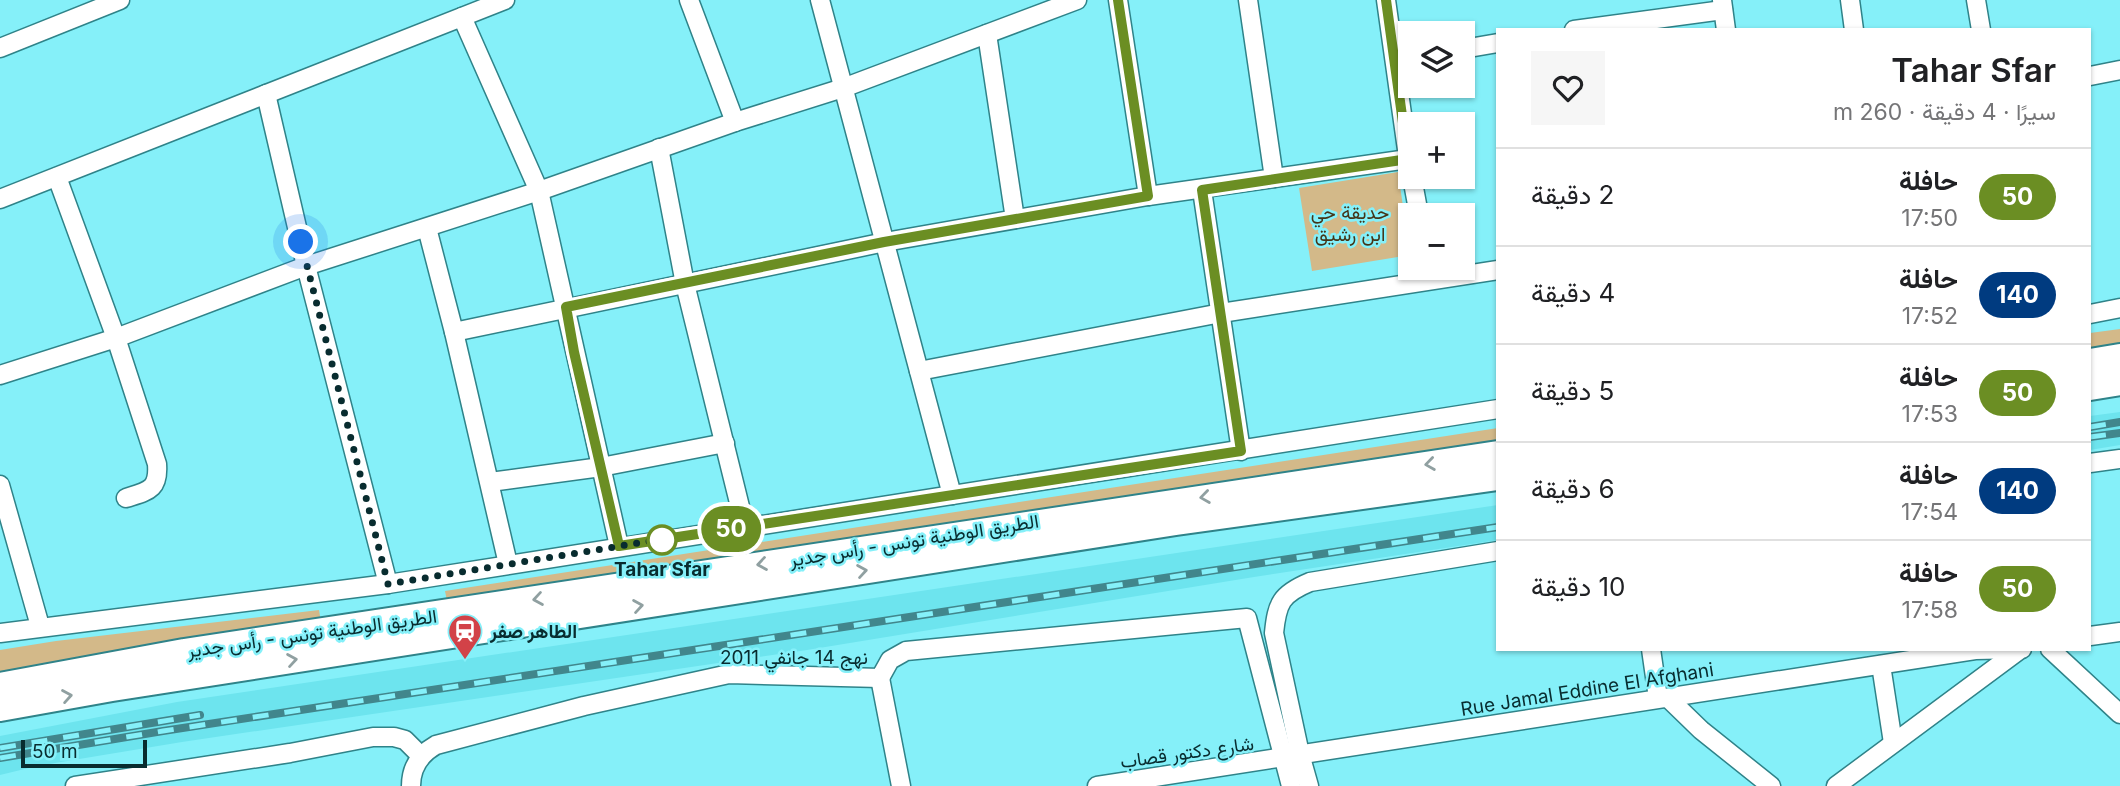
<!DOCTYPE html>
<html lang="ar">
<meta charset="utf-8">
<style>
:root{--surface:#fff;--page:#f6f6f6;--text:#202124;--muted:#757577;--line:#e0e0e0}
body{margin:0;font-family:Inter,Vazirmatn,sans-serif;background:var(--page);color:var(--text);direction:rtl;height:100vh;display:flex;flex-direction:column;font-size:26px;white-space:nowrap}
*{box-sizing:border-box;margin:0}
p{font-size:23px;color:var(--muted)}
.icon{flex:none;width:38px;height:38px;fill:none;stroke:currentColor;stroke-width:2;stroke-linecap:round;stroke-linejoin:round}
.map{position:relative;flex:1;overflow:hidden;direction:ltr}
.panel{position:absolute;left:1496px;top:28px;width:595px;height:623px;display:flex;flex-direction:column;background:var(--surface);border-radius:0px;box-shadow:0 2px 5px #0004;direction:rtl}
.panel>*{flex:none}
.badge{padding:0 14px;border-radius:23px;font-size:24px;line-height:46px}
.tools{position:absolute;left:1398px;top:21px;display:grid;gap:14px}
.tools a{display:grid;place-items:center;width:77px;height:77px;border-radius:0px;background:var(--surface);box-shadow:0 2px 5px #0004;font-size:35px}
.scale{position:absolute;left:21px;bottom:18px;width:126px;box-sizing:border-box;padding-left:7px;border:4px solid #082c2f;border-top:0;font-size:19px;line-height:24px;white-space:nowrap;color:#082c2f;-webkit-text-stroke:5px #85f0f9;paint-order:stroke}
.you{position:absolute;width:35px;height:35px;margin:-18px;border:5px solid #fff;border-radius:50%;background:#1a73e8;box-shadow:0 0 0 10px #1a73e833}
.map>.badge{position:absolute;translate:-50% -50%;box-shadow:0 0 0 4px #fff}
.round{display:grid;place-items:center;flex:none;width:74px;height:74px;border-radius:0px;background:var(--page)}
.head{display:flex;align-items:center;justify-content:space-between;height:119px;padding:0 35px}
h1{font-size:33px;font-weight:600;line-height:52px}
ul{padding:0;list-style:none}
li{display:flex;align-items:center;gap:21px;height:98px;padding:0 35px;border-top:2px solid var(--line)}
li div{flex:1}
li b{display:block;font-size:26px}
li em{font-style:normal}
li .badge{min-width:77px;font-weight:700;text-align:center}
.map>svg:first-child{display:block}
.built{fill:#6de4ee}
.green{fill:#d3b989}
.lines{fill:none;stroke-linecap:round;stroke-linejoin:round}
.minor-casing{stroke:#2f8389;stroke-width:21}
.highway-casing{stroke:#2f8389;stroke-width:30}
.minor{stroke:#fff;stroke-width:18}
.highway{stroke:#fff;stroke-width:26}
.rail-casing{stroke:#41868c;stroke-width:8}
.rail{stroke:#85f0f9;stroke-width:5;stroke-dasharray:16;stroke-linecap:butt}
.oneway{stroke:#90a0a1}
.line-casing{stroke:#fff;stroke-width:16}
.line{stroke:#6b8e23;stroke-width:10}
.walk{stroke:#082c2f;stroke-width:7;stroke-dasharray:0 12.6}
.stop-dot{fill:#fff;stroke:#6b8e23;stroke-width:3.5}
.labels{text-anchor:middle;stroke-width:5;stroke-linejoin:round;paint-order:stroke}
.park-label{font-size:19px;fill:#443417;stroke:#85f0f9}
.street-label{font-size:19px;fill:#082c2f;stroke:#85f0f9}
.stop-label{font-size:19px;font-weight:bold;fill:#082c2f;stroke:#85f0f9}
.poi-label{font-size:19px;font-weight:bold;fill:#082c2f;stroke:#85f0f9;text-anchor:start}
</style>
<div class="map">
<svg width="2120" height="786" viewBox="0 0 2120 786">
<rect width="100%" height="100%" fill="#85f0f9"/>
<!-- built -->
<g class="built">
<path d="M 2120,412 L 2120,445 L 2090,450 L 2090,416 Z"/>
<path d="M 1498,505 L 1498,540 L 1254,577 L 807,650 L 182,742 L 37,766 L 0,775 L 0,736 L 177,702 Z"/>
</g>
<!-- green -->
<g class="green">
<path d="M 1398,172 L 1410,255 L 1312,271 L 1299,188 Z"/>
<path d="M 2120,329 L 2120,351 L 2090,356 L 2090,333 Z"/>
<path d="M 1498,428 L 1498,447 L 448,606 L 445,591 Z"/>
<path d="M 319,610 L 322,628 L 0,679 L 0,650 L 56,641 Z"/>
</g>
<g class="lines">
<!-- minor casing -->
<g class="minor-casing">
<g id="minor">
<path d="M 689,0 L 735,122"/>
<path d="M 820,0 L 952,495"/>
<path d="M 1118,0 L 1148,196"/>
<path d="M 1248,0 L 1274,178"/>
<path d="M 1386,0 L 1410,171"/>
<path d="M 1722,0 L 1726,30"/>
<path d="M 1850,0 L 1854,30"/>
<path d="M 1976,0 L 1981,30"/>
<path d="M 462,17 L 539,191 L 619,546"/>
<path d="M 1574,30 L 1723,10"/>
<path d="M 987,34 L 1015,219"/>
<path d="M 0,48 L 120,0"/>
<path d="M 1463,49 L 1498,43"/>
<path d="M 2090,76 L 2120,70"/>
<path d="M 266,94 L 306,266 L 388,584"/>
<path d="M 659,148 L 685,284 L 745,527"/>
<path d="M 57,177 L 116,338 L 157,464 C 159,490 148,491 126,498"/>
<path d="M 1412,177 L 1419,215"/>
<path d="M 1202,190 L 1241,451"/>
<path d="M 0,199 L 505,0"/>
<path d="M 427,228 L 454,332 L 508,564"/>
<path d="M 2090,314 L 2120,308"/>
<path d="M 454,332 L 885,242 L 1148,196 L 1408,159"/>
<path d="M 919,371 L 1221,313 L 1498,270"/>
<path d="M 0,375 L 116,338 L 306,266 L 539,191 L 735,122 L 843,88 L 1077,0"/>
<path d="M 2090,463 L 2120,459"/>
<path d="M 490,482 L 601,467 L 725,443"/>
<path d="M 0,485 L 40,626"/>
<path d="M 0,633 L 388,584 L 1498,409"/>
<path d="M 2090,636 L 2120,632"/>
<path d="M 1651,649 L 1658,698"/>
<path d="M 2050,649 L 2120,714"/>
<path d="M 1881,665 L 1893,743"/>
<path d="M 880,678 L 901,786"/>
<path d="M 1668,698 L 1701,730 L 1771,786"/>
<path d="M 75,786 L 290,753 L 373,737 L 394,737 L 405,740 L 421,756"/>
<path d="M 411,786 C 411,767 420,754 436,745 L 584,706 L 729,674 L 880,678 L 890,660 L 906,651 L 1247,618 L 1291,786"/>
<path d="M 1097,786 L 1975,650 L 2022,649"/>
<path d="M 1309,786 L 1300,754 L 1274,633 C 1277,603 1281,594 1310,582 L 1498,551"/>
<path d="M 1836,786 L 2018,651"/>
</g>
</g>
<!-- highway casing -->
<g class="highway-casing">
<g id="highway">
<path d="M 2090,362 L 2120,357"/>
<path d="M 2090,387 L 2120,382"/>
<path d="M 0,686 L 184,652 L 1498,454"/>
<path d="M 0,708 L 112,688 L 1176,522 L 1498,477"/>
</g>
</g>
<!-- minor -->
<use href="#minor" class="minor"/>
<!-- highway -->
<use href="#highway" class="highway"/>
<!-- rail casing -->
<g class="rail-casing">
<g id="rail">
<path d="M 2090,427 L 2120,422"/>
<path d="M 2090,437 L 2120,433"/>
<path d="M 0,748 L 200,715"/>
<path d="M 0,758 L 163,731 L 1498,527"/>
</g>
</g>
<!-- rail -->
<use href="#rail" class="rail"/>
</g>
<!-- one-way arrows -->
<defs><path id="oneway-chevron" d="M-2-3.5L2.5 0L-2 3.5" fill="none" stroke-width="1.6" stroke-linecap="round" stroke-linejoin="round" transform="scale(1.75)"/></defs>
<g class="oneway">
<use href="#oneway-chevron" transform="translate(1430 464) rotate(172)"/>
<use href="#oneway-chevron" transform="translate(1205 497) rotate(172)"/>
<use href="#oneway-chevron" transform="translate(762 564) rotate(171)"/>
<use href="#oneway-chevron" transform="translate(862 571) rotate(-9)"/>
<use href="#oneway-chevron" transform="translate(538 599) rotate(171)"/>
<use href="#oneway-chevron" transform="translate(638 606) rotate(-9)"/>
<use href="#oneway-chevron" transform="translate(292 660) rotate(-9)"/>
<use href="#oneway-chevron" transform="translate(67 696) rotate(-10)"/>
</g>
<g class="lines">
<!-- line casing -->
<g class="line-casing">
<path id="line" d="M 1118,0 L 1148,196 L 884,242 L 566,307 L 574,352 L 619,546 L 1241,451 L 1202,190 L 1408,159 L 1386,0"/>
</g>
<!-- line -->
<use href="#line" class="line"/>
<!-- walk -->
<path class="walk" d="M 301,242 L 388,584 L 669,538 L 662,540"/>
</g>
<!-- icons -->
<defs>
<g id="station-pin" transform="scale(1.75)"><path d="M0 17L-7.5 6A9.5 9.5 0 1 1 7.5 6Z" fill="#d24248" stroke="#85f0f9"/><path d="M-3-6H3Q5-6 5-4V2Q5 4 3 4L4.5 6H3L1.5 4h-3L-3 6H-4.5L-3 4Q-5 4-5 2V-4Q-5-6-3-6ZM-3.5-4v3h7v-3ZM-3.5 1v1.5H-2V1ZM2 1v1.5H3.5V1Z" fill="#fff"/></g>
</defs>
<g fill-rule="evenodd">
<use href="#station-pin" x="465" y="631"/>
</g>
<!-- markers -->
<circle class="stop-dot" cx="662" cy="540" r="14"/>
<g class="labels">
<!-- park labels -->
<g class="park-label">
<text x="1350" y="219">حديقة حي<tspan x="1350" dy="22">ابن رشيق</tspan></text>
</g>
<!-- street labels -->
<g class="street-label">
<text transform="translate(914 540) rotate(-9)" y="7">الطريق الوطنية تونس - رأس جدير</text>
<text transform="translate(312 633) rotate(-8)" y="7">الطريق الوطنية تونس - رأس جدير</text>
<text x="794" y="664">نهج 14 جانفي 2011</text>
<text transform="translate(1587 689) rotate(-9)" y="7">Rue Jamal Eddine El Afghani</text>
<text transform="translate(1187 752) rotate(-8)" y="7">شارع دكتور قصاب</text>
</g>
<!-- stop labels -->
<g class="stop-label">
<text x="662" y="576">Tahar Sfar</text>
</g>
<!-- poi labels -->
<g class="poi-label">
<text x="490" y="638">الطاهر صفر</text>
</g>
</g>
</svg>
<div class="tools">
<a><svg class="icon" aria-label="layers" viewBox="0 0 24 24"><path d="M12 4l9 5-9 5-9-5zM3 14l9 5 9-5"/></svg></a>
<a>+</a>
<a>−</a>
</div>
<div class="scale">50 m</div>
<div class="you" style="left:301px;top:242px"></div>
<b class="badge" style="left:731px;top:529px;background:#6b8e23;color:#fff">50</b>
<section class="panel">
<div class="head"><div><h1>Tahar Sfar</h1><p>سيرًا · 4 دقيقة · 260 m</p></div><a class="round"><svg class="icon" aria-label="heart" viewBox="0 0 24 24"><path d="M12 20l-8-8c-3-5 5-10 8-4 3-6 11-1 8 4z"/></svg></a></div>
<ul>
<li><span class="badge" style="background:#6b8e23;color:#fff">50</span><div><b>حافلة</b><p>17:50</p></div><em>2 دقيقة</em></li>
<li><span class="badge" style="background:#003b80;color:#fff">140</span><div><b>حافلة</b><p>17:52</p></div><em>4 دقيقة</em></li>
<li><span class="badge" style="background:#6b8e23;color:#fff">50</span><div><b>حافلة</b><p>17:53</p></div><em>5 دقيقة</em></li>
<li><span class="badge" style="background:#003b80;color:#fff">140</span><div><b>حافلة</b><p>17:54</p></div><em>6 دقيقة</em></li>
<li><span class="badge" style="background:#6b8e23;color:#fff">50</span><div><b>حافلة</b><p>17:58</p></div><em>10 دقيقة</em></li>
</ul>
</section>
</div>
